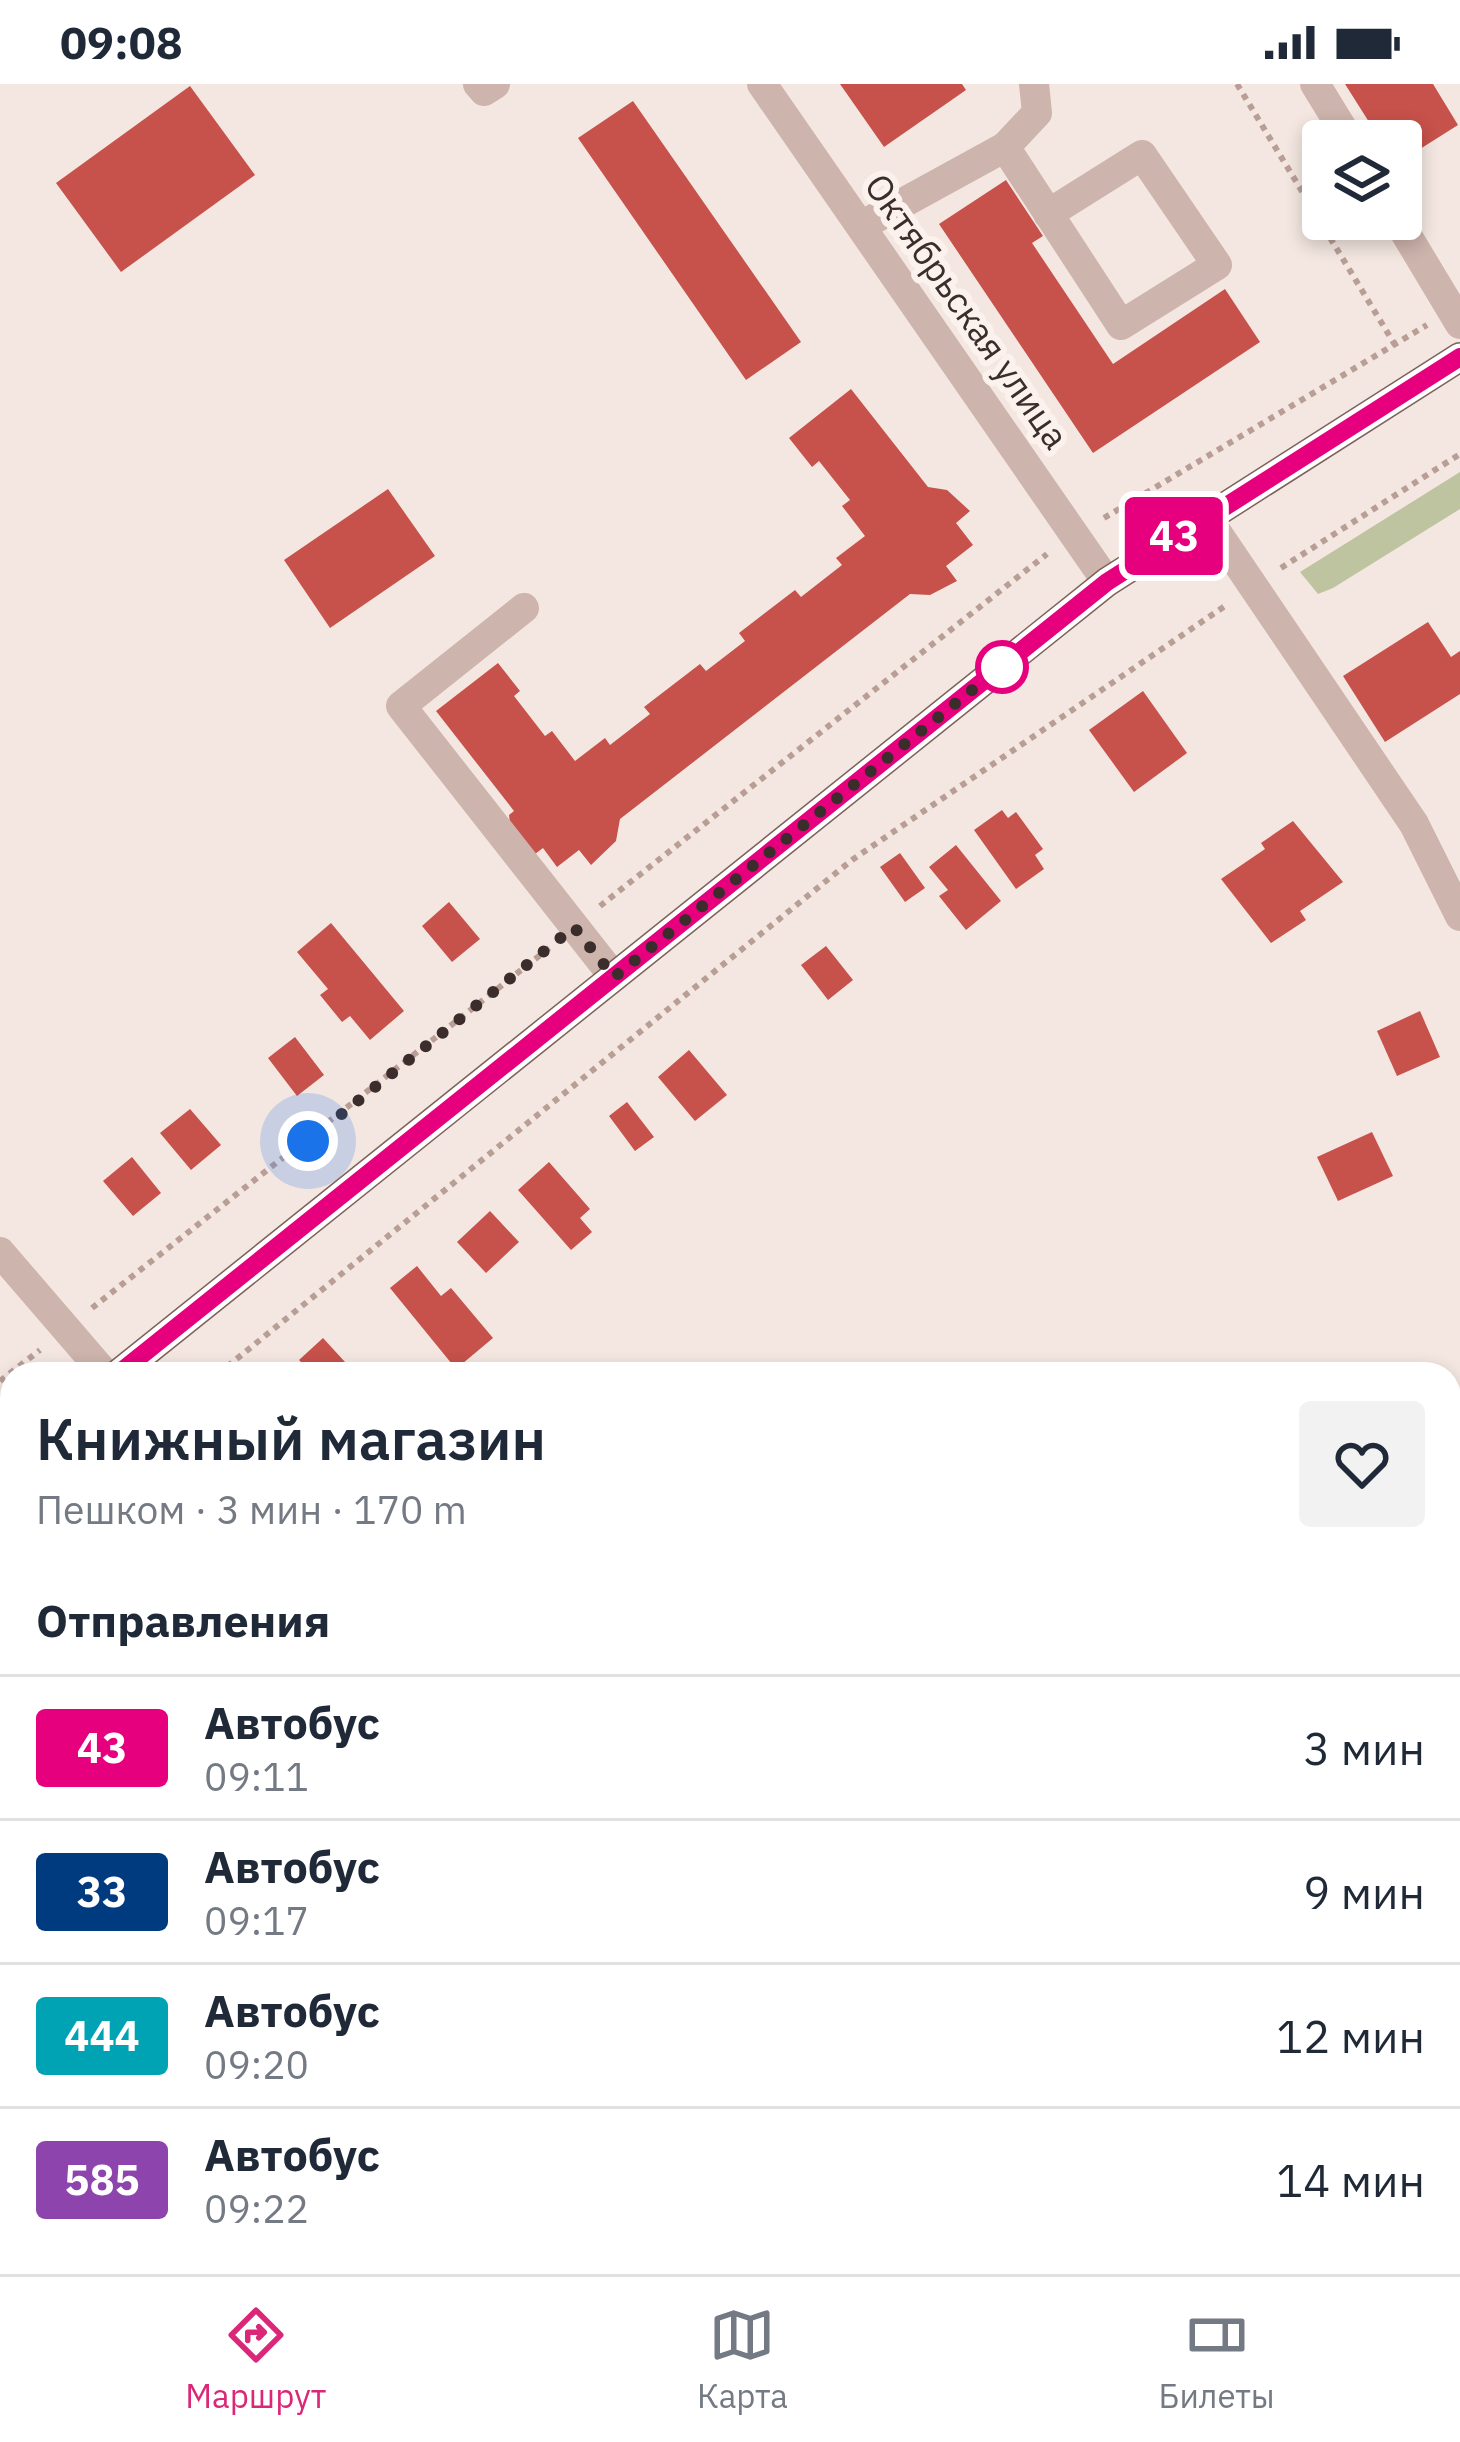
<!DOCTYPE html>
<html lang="ru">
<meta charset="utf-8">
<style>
:root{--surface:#fff;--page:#f2f2f3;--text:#1f2937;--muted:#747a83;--line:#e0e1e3;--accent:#db2777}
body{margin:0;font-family:"IBM Plex Sans",sans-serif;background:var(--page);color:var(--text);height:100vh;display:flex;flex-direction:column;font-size:45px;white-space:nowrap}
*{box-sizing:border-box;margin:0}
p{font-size:39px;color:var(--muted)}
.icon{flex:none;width:66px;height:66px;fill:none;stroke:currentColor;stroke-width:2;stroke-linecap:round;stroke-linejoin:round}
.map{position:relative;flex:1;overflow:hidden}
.sheet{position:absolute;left:0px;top:1278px;width:1461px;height:912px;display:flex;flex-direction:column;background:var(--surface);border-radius:36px 36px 0 0;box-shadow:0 6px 18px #0003}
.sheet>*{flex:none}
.badge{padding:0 24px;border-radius:9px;font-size:42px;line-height:78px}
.buttons{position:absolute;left:1302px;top:36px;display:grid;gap:24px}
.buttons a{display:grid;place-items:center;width:120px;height:120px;border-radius:12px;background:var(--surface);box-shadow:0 6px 18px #0003;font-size:60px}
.you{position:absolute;width:60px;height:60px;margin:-30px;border:9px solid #fff;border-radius:50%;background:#1a73e8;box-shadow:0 0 0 18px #1a73e833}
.map>.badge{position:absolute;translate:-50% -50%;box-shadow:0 0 0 6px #fff}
h2{padding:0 36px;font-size:45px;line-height:108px}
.round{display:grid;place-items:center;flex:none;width:126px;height:126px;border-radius:12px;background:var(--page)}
.head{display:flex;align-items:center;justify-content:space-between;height:204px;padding:0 36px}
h1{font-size:57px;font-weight:600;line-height:90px}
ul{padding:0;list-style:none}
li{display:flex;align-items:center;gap:36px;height:144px;padding:0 36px;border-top:3px solid var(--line)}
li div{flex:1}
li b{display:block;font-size:45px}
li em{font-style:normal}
li .badge{min-width:132px;font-weight:700;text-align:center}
.status{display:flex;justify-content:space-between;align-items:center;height:84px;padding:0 60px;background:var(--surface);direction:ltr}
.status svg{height:33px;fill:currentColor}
.tabs{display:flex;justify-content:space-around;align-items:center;height:168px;border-top:3px solid var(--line);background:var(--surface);font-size:33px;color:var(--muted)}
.tabs a{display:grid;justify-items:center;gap:6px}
.tabs .on{color:var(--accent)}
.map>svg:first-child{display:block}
.green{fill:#bfc4a0}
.building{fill:#c7514b}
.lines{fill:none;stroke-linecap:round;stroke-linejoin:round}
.path{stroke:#b99e96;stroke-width:6;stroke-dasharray:6 6;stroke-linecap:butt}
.minor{stroke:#cdb4ac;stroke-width:30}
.major{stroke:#7d615c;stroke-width:30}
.line-casing{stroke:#fff;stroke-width:27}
.line{stroke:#e6007e;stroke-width:18}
.walk{stroke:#3b2d2b;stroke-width:12;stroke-dasharray:0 21.6}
.stop-dot{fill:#fff;stroke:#e6007e;stroke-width:6}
.labels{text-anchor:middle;stroke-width:12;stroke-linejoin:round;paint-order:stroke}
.street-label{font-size:36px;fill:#3b2d2b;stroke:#fbf2ee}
</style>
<div class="status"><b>09:08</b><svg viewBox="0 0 49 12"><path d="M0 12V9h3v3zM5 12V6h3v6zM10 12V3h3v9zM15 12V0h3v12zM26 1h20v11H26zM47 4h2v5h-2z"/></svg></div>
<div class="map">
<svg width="1460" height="2190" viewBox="0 0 1460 2190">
<rect width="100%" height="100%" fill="#f4e7e1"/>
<!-- green -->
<g class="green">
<path d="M 1460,388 L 1460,425 L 1333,504 L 1318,510 L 1300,488 Z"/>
<path d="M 872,2178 L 1194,2178 L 1196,2183 L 1202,2178 L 1379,2178 L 1380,2190 L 859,2190 Z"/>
</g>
<!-- building -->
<g class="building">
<path d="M 840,0 L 962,0 L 966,6 L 884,63 Z"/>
<path d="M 1345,0 L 1433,0 L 1458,41 L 1401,77 L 1401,57 L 1381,57 Z"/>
<path d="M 190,2 L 255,91 L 121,188 L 56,99 Z"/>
<path d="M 633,17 L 801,258 L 746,296 L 578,54 Z"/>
<path d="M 1006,96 L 1043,152 L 1032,159 L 1113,280 L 1225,205 L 1260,258 L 1093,369 L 939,140 Z"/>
<path d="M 851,305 L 928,403 L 947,406 L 970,427 L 956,439 L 973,461 L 946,482 L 957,497 L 930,511 L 910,510 L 620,735 L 616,757 L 591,781 L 579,766 L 557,783 L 543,764 L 527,776 L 511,749 L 509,731 L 514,727 L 436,627 L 498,579 L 520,607 L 514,612 L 545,652 L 552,647 L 575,677 L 605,654 L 610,661 L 650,630 L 644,623 L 700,580 L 706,587 L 745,557 L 739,549 L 795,506 L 801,513 L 842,481 L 836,474 L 865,452 L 842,422 L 850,416 L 819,377 L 812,383 L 789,354 Z"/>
<path d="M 388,405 L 435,472 L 330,544 L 284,476 Z"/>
<path d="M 1428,538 L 1451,573 L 1460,567 L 1460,610 L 1385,658 L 1343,592 Z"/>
<path d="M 1143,607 L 1187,669 L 1134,708 L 1089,646 Z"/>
<path d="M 1002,726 L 1008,734 L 1016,728 L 1043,765 L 1035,771 L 1044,785 L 1016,805 L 974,746 Z"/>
<path d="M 1293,737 L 1343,798 L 1300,827 L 1306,836 L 1271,859 L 1221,795 L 1265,765 L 1261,759 Z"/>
<path d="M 956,761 L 1001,817 L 966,846 L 939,812 L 948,806 L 929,783 Z"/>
<path d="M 900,769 L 925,804 L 905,818 L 880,783 Z"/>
<path d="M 449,818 L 480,855 L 452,878 L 422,842 Z"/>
<path d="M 331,839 L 404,927 L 370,956 L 350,932 L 342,938 L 320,911 L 328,905 L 297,868 Z"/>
<path d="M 826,862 L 853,896 L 828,916 L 801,881 Z"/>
<path d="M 1420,927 L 1440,973 L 1397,992 L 1377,947 Z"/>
<path d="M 295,953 L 324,991 L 297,1012 L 268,974 Z"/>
<path d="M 689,966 L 727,1011 L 695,1037 L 658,993 Z"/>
<path d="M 627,1018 L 654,1053 L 635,1067 L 609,1032 Z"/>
<path d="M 190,1025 L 221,1061 L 191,1086 L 160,1049 Z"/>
<path d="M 1372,1048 L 1393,1092 L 1338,1117 L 1317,1073 Z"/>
<path d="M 132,1073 L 161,1109 L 133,1132 L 103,1097 Z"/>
<path d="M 549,1078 L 590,1125 L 580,1134 L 592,1148 L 571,1166 L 518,1106 Z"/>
<path d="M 490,1127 L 519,1158 L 486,1189 L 457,1158 Z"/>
<path d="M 417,1182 L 441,1212 L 451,1204 L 493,1254 L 456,1285 L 390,1204 Z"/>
<path d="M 323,1254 L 356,1290 L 312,1290 L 299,1276 Z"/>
</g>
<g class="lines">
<!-- path -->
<g class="path">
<path d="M 1237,0 L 1395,261"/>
<path d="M 1104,434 L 1427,241"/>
<path d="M 1281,484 L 1460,370"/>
<path d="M 600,822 L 1047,470"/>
<path d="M 92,1224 L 553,861"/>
<path d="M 218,1290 L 852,776 L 1225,522"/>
<path d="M 0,1297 L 40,1266"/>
<path d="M 0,1465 L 12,1456"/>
</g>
<!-- minor -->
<g class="minor">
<path d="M 478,0 L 484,7 L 495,0"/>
<path d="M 762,0 L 1107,498"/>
<path d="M 1315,0 L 1350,57"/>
<path d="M 1005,63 L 1037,29 L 1034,0"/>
<path d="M 1397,135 L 1460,240"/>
<path d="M 861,142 L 1005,63 L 1121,241 L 1217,181 L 1142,71 L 1048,130"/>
<path d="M 1205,431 L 1414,740 L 1460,832"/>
<path d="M 524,524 L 401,622 L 614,893"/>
<path d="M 0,1168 L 105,1290"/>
<path d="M 1449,1505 L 1460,1501"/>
<path d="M 114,2190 L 128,2178"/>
</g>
<!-- major -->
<g class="major">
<path d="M 118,1290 L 1107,498 L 1460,273"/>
<path d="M 0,1384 L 12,1374"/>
</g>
</g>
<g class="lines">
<!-- line casing -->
<g class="line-casing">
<path id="line" d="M 118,1290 L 1107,498 L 1460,273"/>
</g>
<!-- line -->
<use href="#line" class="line"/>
<!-- walk -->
<path class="walk" d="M 308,1057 L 574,843 L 614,893 L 1006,579 L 1002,583"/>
</g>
<!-- markers -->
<circle class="stop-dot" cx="1002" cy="583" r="24"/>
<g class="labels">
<!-- street labels -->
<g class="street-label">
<text transform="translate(967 227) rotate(55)" y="13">Октябрьская улица</text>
</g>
</g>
</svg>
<div class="buttons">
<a><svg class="icon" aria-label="layers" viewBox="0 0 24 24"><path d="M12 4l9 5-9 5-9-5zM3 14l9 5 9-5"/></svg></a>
</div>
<div class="you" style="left:308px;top:1057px"></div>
<b class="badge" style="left:1174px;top:452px;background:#e6007e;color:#fff">43</b>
<section class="sheet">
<div class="head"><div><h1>Книжный магазин</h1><p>Пешком · 3 мин · 170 m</p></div><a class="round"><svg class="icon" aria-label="heart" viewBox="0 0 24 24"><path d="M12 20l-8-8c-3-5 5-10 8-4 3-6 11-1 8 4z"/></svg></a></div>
<h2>Отправления</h2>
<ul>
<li><span class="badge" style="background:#e6007e;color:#fff">43</span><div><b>Автобус</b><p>09:11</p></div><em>3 мин</em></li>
<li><span class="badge" style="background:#003b80;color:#fff">33</span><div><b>Автобус</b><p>09:17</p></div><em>9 мин</em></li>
<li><span class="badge" style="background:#00a3b4;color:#fff">444</span><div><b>Автобус</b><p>09:20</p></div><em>12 мин</em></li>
<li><span class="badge" style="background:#8e44ad;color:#fff">585</span><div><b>Автобус</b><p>09:22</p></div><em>14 мин</em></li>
</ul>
</section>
</div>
<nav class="tabs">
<a class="on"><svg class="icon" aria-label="directions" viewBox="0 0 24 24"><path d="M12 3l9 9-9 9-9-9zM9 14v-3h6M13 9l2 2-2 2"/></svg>Маршрут</a>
<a><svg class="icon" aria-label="map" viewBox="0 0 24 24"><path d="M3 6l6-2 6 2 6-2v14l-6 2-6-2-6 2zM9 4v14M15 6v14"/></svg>Карта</a>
<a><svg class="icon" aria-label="tickets" viewBox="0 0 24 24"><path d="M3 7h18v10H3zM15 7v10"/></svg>Билеты</a>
</nav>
